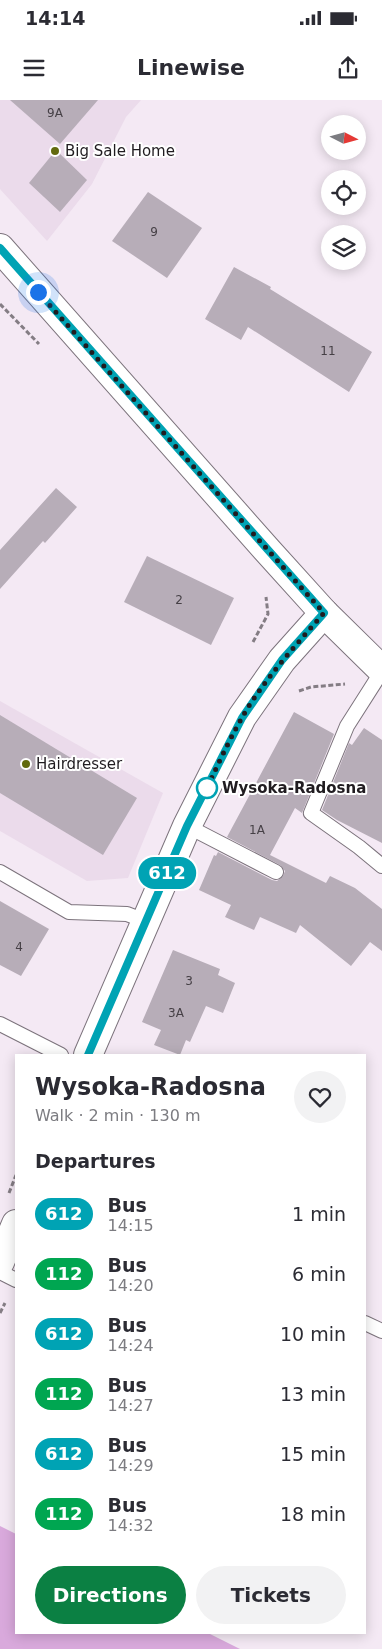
<!DOCTYPE html>
<meta charset="utf-8">
<style>
:root{--surface:#fff;--page:#f2f2f3;--text:#2b2b33;--muted:#7c7c81;--accent:#0b8043}
body{margin:0;font-family:"DejaVu Sans",sans-serif;background:var(--page);color:var(--text);height:100vh;display:flex;flex-direction:column;font-size:19px;white-space:nowrap}
*{box-sizing:border-box;margin:0}
p{font-size:16px;color:var(--muted)}
.icon{flex:none;width:28px;height:28px;fill:none;stroke:currentColor;stroke-width:2;stroke-linecap:round;stroke-linejoin:round}
.map{position:relative;flex:1;overflow:hidden}
.drawer{position:absolute;left:15px;top:954px;width:351px;height:580px;display:flex;flex-direction:column;background:var(--surface);border-radius:0px;box-shadow:0 2px 12px #0003}
.drawer>*{flex:none}
.badge{padding:0 10px;border-radius:16px;font-size:18px;line-height:32px}
.needle{width:32px;rotate:96deg}
.controls{position:absolute;left:321px;top:15px;display:grid;gap:10px}
.controls a{display:grid;place-items:center;width:45px;height:45px;border-radius:50%;background:var(--surface);box-shadow:0 2px 12px #0003;font-size:25px}
.you{position:absolute;width:25px;height:25px;margin:-12px;border:4px solid #fff;border-radius:50%;background:#1a73e8;box-shadow:0 0 0 8px #1a73e833}
.map>.badge{position:absolute;translate:-50% -50%;box-shadow:0 0 0 2px #fff}
h2{padding:0 20px;font-size:19px;line-height:45px}
.round{display:grid;place-items:center;flex:none;width:52px;height:52px;border-radius:26px;background:var(--page)}
.headline{display:flex;align-items:center;justify-content:space-between;height:85px;padding:0 20px}
h1{font-size:24px;font-weight:700;line-height:38px}
.button{display:flex;gap:10px;margin-top:auto;padding:10px 20px}
.button a{flex:1;height:58px;border-radius:30px;background:var(--accent);color:#fff;font-size:20px;font-weight:700;line-height:58px;text-align:center}
.button a+a{background:var(--page);color:var(--text)}
ul{padding:0;list-style:none}
li{display:flex;align-items:center;gap:15px;height:60px;padding:0 20px}
li div{flex:1}
li b{display:block;font-size:19px}
li em{font-style:normal}
li .badge{min-width:55px;font-weight:700;text-align:center}
.status{display:flex;justify-content:space-between;align-items:center;height:35px;padding:0 25px;background:var(--surface);direction:ltr}
.status svg{height:14px;fill:currentColor}
header{display:flex;justify-content:space-between;align-items:center;height:65px;padding:0 20px;background:var(--surface);font-size:22px;font-weight:700}
.map>svg:first-child{display:block}
.built{fill:#ebdbeb}
.green{fill:#d9a9dc}
.building{fill:#b7adb8}
.lines{fill:none;stroke-linecap:round;stroke-linejoin:round}
.service-casing{stroke:#7c737c;stroke-width:16}
.tertiary-casing{stroke:#7c737c;stroke-width:30}
.path{stroke:#847d84;stroke-width:3;stroke-dasharray:5 2.5;stroke-linecap:butt}
.service{stroke:#fff;stroke-width:14}
.tertiary{stroke:#fff;stroke-width:28}
.line-casing{stroke:#fff;stroke-width:11}
.line{stroke:#00a3b4;stroke-width:8}
.walk{stroke:#201c20;stroke-width:5;stroke-dasharray:0 9}
.poi-dot{fill:#626a0d;stroke:#fff;stroke-width:2}
.stop-dot{fill:#fff;stroke:#00a3b4;stroke-width:2.5}
.labels{text-anchor:middle;stroke-width:4;stroke-linejoin:round;paint-order:stroke}
.number-label{font-size:12px;fill:#464046}
.poi-label{font-size:15px;fill:#201c20;stroke:#fff;text-anchor:start}
.stop-label{font-size:15px;font-weight:bold;fill:#201c20;stroke:#fff;text-anchor:start}
</style>
<div class="status"><b>14:14</b><svg viewBox="0 0 49 12"><path d="M0 12V9h3v3zM5 12V6h3v6zM10 12V3h3v9zM15 12V0h3v12zM26 1h20v11H26zM47 4h2v5h-2z"/></svg></div>
<header><svg class="icon" aria-label="menu" viewBox="0 0 24 24"><path d="M4 6h16M4 12h16M4 18h16"/></svg>Linewise<svg class="icon" aria-label="share" viewBox="0 0 24 24"><path d="M12 15V3M7 8l5-5 5 5M5 13v7h14v-7"/></svg></header>
<div class="map">
<svg width="382" height="1549" viewBox="0 0 382 1549">
<rect width="100%" height="100%" fill="#f4e9f4"/>
<!-- built -->
<g class="built">
<path d="M 0,0 L 141,0 L 126,17 L 92,84 L 47,141 L 0,89 Z"/>
<path d="M 0,601 L 163,693 L 128,778 L 87,781 L 0,731 Z"/>
</g>
<!-- green -->
<path class="green" d="M 0,1426 L 16,1434 L 16,1532 L 208,1533 L 240,1549 L 0,1549 Z"/>
<!-- building -->
<g class="building">
<path d="M 10,0 L 98,0 L 60,44 Z"/>
<path d="M 56,50 L 87,80 L 60,112 L 29,83 Z"/>
<path d="M 148,92 L 202,128 L 167,178 L 112,141 Z"/>
<path d="M 234,167 L 271,187 L 270,189 L 372,252 L 349,292 L 248,227 L 241,240 L 205,219 Z"/>
<path d="M 56,388 L 77,407 L 45,443 L 43,441 L 0,489 L 0,450 Z"/>
<path d="M 147,456 L 234,498 L 211,545 L 124,502 Z"/>
<path d="M 294,612 L 334,634 L 302,713 L 295,708 L 270,755 L 326,783 L 330,776 L 355,788 L 382,809 L 382,851 L 370,842 L 351,866 L 300,825 L 296,833 L 260,817 L 254,830 L 225,817 L 231,805 L 199,790 L 214,755 L 216,756 L 218,752 L 272,780 L 277,781 L 283,776 L 285,771 L 280,765 L 227,737 Z"/>
<path d="M 0,615 L 137,698 L 103,755 L 0,693 Z"/>
<path d="M 364,628 L 382,640 L 382,743 L 337,720 L 322,710 L 349,643 L 352,645 Z"/>
<path d="M 0,801 L 49,829 L 21,876 L 0,865 Z"/>
<path d="M 173,850 L 220,869 L 218,875 L 235,883 L 223,913 L 206,906 L 190,942 L 186,940 L 180,955 L 154,945 L 161,930 L 142,922 Z"/>
</g>
<g class="lines">
<!-- service casing -->
<g class="service-casing">
<g id="service">
<path d="M 382,571 L 347,626 L 311,713 L 359,747 L 382,766"/>
<path d="M 187,726 L 276,772"/>
<path d="M 0,772 L 69,812 L 127,814 L 145,821"/>
<path d="M 0,924 L 61,955"/>
<path d="M 0,1172 L 16,1180"/>
<path d="M 365,1223 L 382,1231"/>
</g>
</g>
<!-- tertiary casing -->
<g class="tertiary-casing">
<g id="tertiary">
<path d="M 0,148 L 267,450 L 324,513 L 382,570"/>
<path d="M 88,955 L 187,726 L 242,617 L 282,560 L 324,513"/>
<path d="M 0,1162 L 16,1124"/>
</g>
</g>
<!-- path -->
<g class="path">
<path d="M 0,204 L 39,244"/>
<path d="M 253,542 L 268,514 L 266,497"/>
<path d="M 299,591 L 311,587 L 345,584"/>
<path d="M 9,1093 L 16,1075"/>
<path d="M 0,1213 L 5,1203"/>
</g>
<!-- service -->
<use href="#service" class="service"/>
<!-- tertiary -->
<use href="#tertiary" class="tertiary"/>
</g>
<g class="lines">
<!-- line casing -->
<g class="line-casing">
<path id="line" d="M 0,148 L 324,513 L 282,560 L 242,618 L 187,726 L 88,955"/>
</g>
<!-- line -->
<use href="#line" class="line"/>
<!-- walk -->
<path class="walk" d="M 38,192 L 324,513 C 297,544 269,574 247,609 C 232,634 219,662 207,688"/>
</g>
<!-- markers -->
<g class="poi-dot">
<circle cx="55" cy="51" r="5"/>
<circle cx="26" cy="664" r="5"/>
</g>
<circle class="stop-dot" cx="207" cy="688" r="10"/>
<g class="labels">
<!-- number labels -->
<g class="number-label">
<text x="55" y="17">9A</text>
<text x="154" y="136">9</text>
<text x="328" y="255">11</text>
<text x="179" y="504">2</text>
<text x="257" y="734">1A</text>
<text x="19" y="851">4</text>
<text x="189" y="885">3</text>
<text x="176" y="917">3A</text>
</g>
<!-- poi labels -->
<g class="poi-label">
<text x="65" y="56">Big Sale Home</text>
<text x="36" y="669">Hairdresser</text>
</g>
<!-- stop labels -->
<g class="stop-label">
<text x="222" y="693">Wysoka-Radosna</text>
</g>
</g>
</svg>
<div class="controls">
<a><svg class="needle" viewBox="-14 -14 28 28"><path d="M0-13l5 13h-10z" fill="#e53935"/><path d="M0 13l5-13h-10z" fill="#7c7c81"/></svg></a>
<a><svg class="icon" aria-label="locate" viewBox="0 0 24 24"><circle cx="12" cy="12" r="6"/><path d="M12 2v4M12 18v4M2 12h4M18 12h4"/></svg></a>
<a><svg class="icon" aria-label="layers" viewBox="0 0 24 24"><path d="M12 4l9 5-9 5-9-5zM3 14l9 5 9-5"/></svg></a>
</div>
<div class="you" style="left:38px;top:192px"></div>
<b class="badge" style="left:167px;top:773px;background:#00a3b4;color:#fff">612</b>
<section class="drawer">
<div class="headline"><div><h1>Wysoka-Radosna</h1><p>Walk · 2 min · 130 m</p></div><a class="round"><svg class="icon" aria-label="heart" viewBox="0 0 24 24"><path d="M12 20l-8-8c-3-5 5-10 8-4 3-6 11-1 8 4z"/></svg></a></div>
<h2>Departures</h2>
<ul>
<li><span class="badge" style="background:#00a3b4;color:#fff">612</span><div><b>Bus</b><p>14:15</p></div><em>1 min</em></li>
<li><span class="badge" style="background:#00a651;color:#fff">112</span><div><b>Bus</b><p>14:20</p></div><em>6 min</em></li>
<li><span class="badge" style="background:#00a3b4;color:#fff">612</span><div><b>Bus</b><p>14:24</p></div><em>10 min</em></li>
<li><span class="badge" style="background:#00a651;color:#fff">112</span><div><b>Bus</b><p>14:27</p></div><em>13 min</em></li>
<li><span class="badge" style="background:#00a3b4;color:#fff">612</span><div><b>Bus</b><p>14:29</p></div><em>15 min</em></li>
<li><span class="badge" style="background:#00a651;color:#fff">112</span><div><b>Bus</b><p>14:32</p></div><em>18 min</em></li>
</ul>
<div class="button"><a>Directions</a><a>Tickets</a></div>
</section>
</div>
